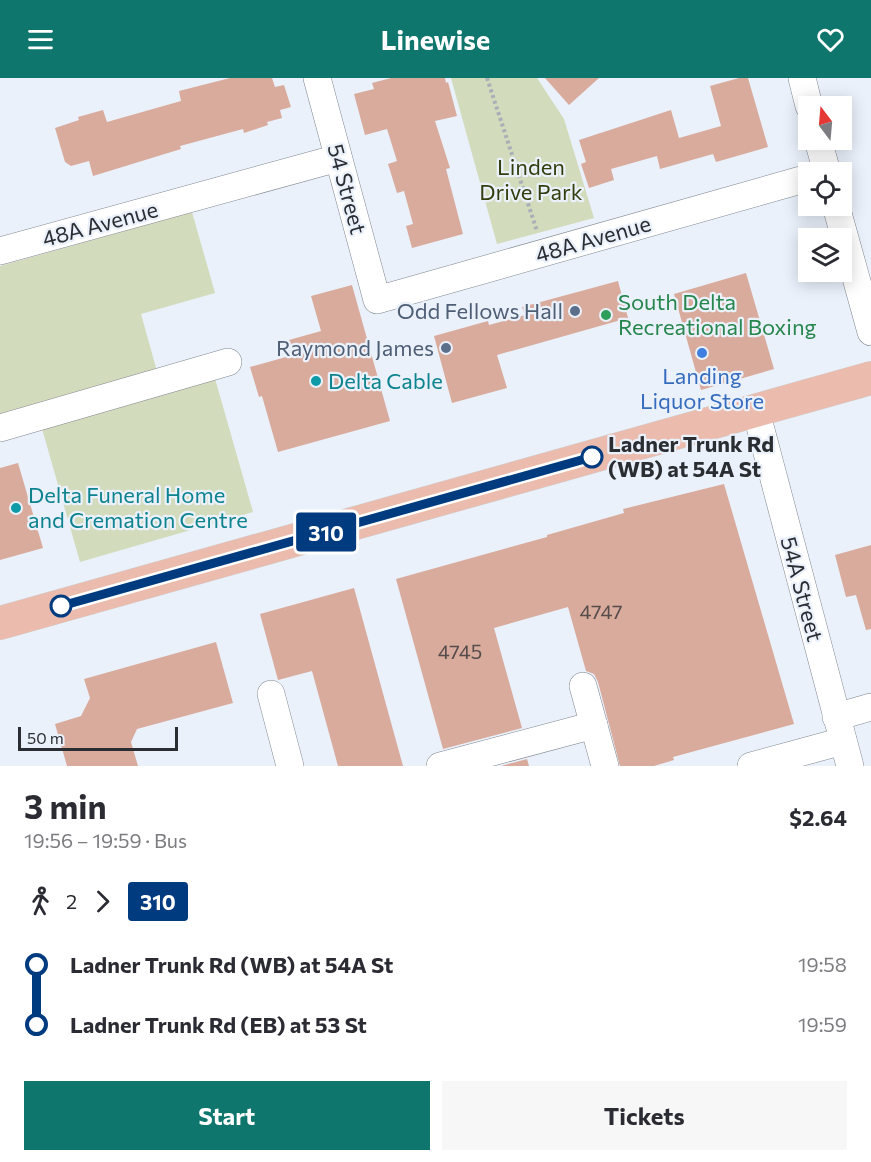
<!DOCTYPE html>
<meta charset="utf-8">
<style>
:root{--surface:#fff;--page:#f7f7f7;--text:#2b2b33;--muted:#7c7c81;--accent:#0f766e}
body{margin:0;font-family:Commissioner,sans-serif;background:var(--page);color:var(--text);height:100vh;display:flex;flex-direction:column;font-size:22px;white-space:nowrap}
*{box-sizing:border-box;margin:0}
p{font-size:20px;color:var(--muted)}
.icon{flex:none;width:33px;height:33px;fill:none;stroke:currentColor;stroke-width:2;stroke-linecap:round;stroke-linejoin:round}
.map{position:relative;height:688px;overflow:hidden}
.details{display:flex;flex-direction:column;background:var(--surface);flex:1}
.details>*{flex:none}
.badge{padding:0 12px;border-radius:4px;font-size:21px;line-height:39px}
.needle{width:39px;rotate:344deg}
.controls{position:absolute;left:798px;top:18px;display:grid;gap:12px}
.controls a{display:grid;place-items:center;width:54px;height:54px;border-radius:0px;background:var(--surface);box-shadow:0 3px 15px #0003;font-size:30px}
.scale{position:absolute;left:18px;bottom:15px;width:160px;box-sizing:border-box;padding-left:6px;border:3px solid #2a2d31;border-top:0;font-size:16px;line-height:21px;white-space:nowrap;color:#2a2d31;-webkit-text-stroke:4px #eaf1fb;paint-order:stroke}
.map>.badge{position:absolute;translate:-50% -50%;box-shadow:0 0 0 3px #fff}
.legs{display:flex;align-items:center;gap:9px;height:66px;padding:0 24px;font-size:20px}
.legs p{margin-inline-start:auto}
.overview{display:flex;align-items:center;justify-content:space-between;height:102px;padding:0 24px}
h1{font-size:33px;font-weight:700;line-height:45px}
.cta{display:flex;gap:12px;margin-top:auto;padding:12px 24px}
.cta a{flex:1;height:69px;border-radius:0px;background:var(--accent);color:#fff;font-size:24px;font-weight:700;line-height:69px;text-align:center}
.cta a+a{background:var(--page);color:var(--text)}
ul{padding:0 24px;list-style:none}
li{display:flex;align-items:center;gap:21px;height:60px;font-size:22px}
li i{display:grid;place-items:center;width:9px;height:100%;margin:0 8px;background:currentColor}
li i::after{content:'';width:15px;height:15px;margin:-8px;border:4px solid;border-radius:50%;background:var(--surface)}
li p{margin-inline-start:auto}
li:first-child i{background:linear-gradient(#0000 50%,currentColor 0)}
li:last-child i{background:linear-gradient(currentColor 50%,#0000 0)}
header{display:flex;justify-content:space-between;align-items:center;height:78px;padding:0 24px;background:var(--accent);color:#fff;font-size:27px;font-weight:700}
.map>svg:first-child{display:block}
.green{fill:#d2dbbb}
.building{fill:#d9ab9c}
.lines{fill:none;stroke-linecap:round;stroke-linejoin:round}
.minor-casing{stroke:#818791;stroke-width:28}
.major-casing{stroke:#d0d1d2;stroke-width:34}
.path{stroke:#a9afb7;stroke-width:4;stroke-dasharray:3 3;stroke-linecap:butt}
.minor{stroke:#fff;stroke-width:27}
.major{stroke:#ebbbad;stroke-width:33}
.line-1-casing{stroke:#fff;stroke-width:14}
.line-1{stroke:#003b80;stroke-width:9}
.service-dot{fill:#5c6f8a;stroke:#eaf1fb;stroke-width:2}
.leisure-dot{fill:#2e9e5b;stroke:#eaf1fb;stroke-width:2}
.shop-dot{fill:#3f7fe0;stroke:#eaf1fb;stroke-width:2}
.culture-dot{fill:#0f9aa8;stroke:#eaf1fb;stroke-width:2}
.stop-1-dot{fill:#fff;stroke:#003b80;stroke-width:3}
.labels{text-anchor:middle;stroke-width:4.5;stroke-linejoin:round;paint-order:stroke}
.number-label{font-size:20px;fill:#564c4c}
.park-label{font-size:22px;fill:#343d0d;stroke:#eaf1fb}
.street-label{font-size:22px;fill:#2a2d31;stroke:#eaf1fb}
.leisure-label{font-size:22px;fill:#27864d;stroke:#eaf1fb;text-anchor:start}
.service-label{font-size:22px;fill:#4e5e75;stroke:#eaf1fb;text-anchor:end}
.shop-label{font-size:22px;fill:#366cbe;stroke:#eaf1fb}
.culture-label{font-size:22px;fill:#0d838f;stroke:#eaf1fb;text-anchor:start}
.stop-label{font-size:22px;font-weight:bold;fill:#2a2d31;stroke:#eaf1fb;text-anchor:start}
</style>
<header><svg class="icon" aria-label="menu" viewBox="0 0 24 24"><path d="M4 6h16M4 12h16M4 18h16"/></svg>Linewise<svg class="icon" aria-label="heart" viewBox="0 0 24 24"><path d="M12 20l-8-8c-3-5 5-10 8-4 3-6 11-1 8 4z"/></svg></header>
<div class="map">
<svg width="871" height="688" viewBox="0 0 871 688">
<rect width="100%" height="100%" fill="#eaf1fb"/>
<!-- green -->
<g class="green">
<path d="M 451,0 L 537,0 L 564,41 L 594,140 L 497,166 Z"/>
<path d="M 192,134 L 215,215 L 141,236 L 158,297 L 0,342 L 0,188 Z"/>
<path d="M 214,297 L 253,434 L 80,484 L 41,347 Z"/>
</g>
<!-- building -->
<g class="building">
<path d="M 230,0 L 272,0 L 275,9 L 284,7 L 291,29 L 280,32 L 282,40 L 267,44 L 268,47 L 244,55 L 243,51 L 180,68 L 181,71 L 93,98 L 89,83 L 71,88 L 65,84 L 55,50 L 79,42 L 78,39 L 103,32 L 107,44 L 181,23 L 179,13 Z"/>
<path d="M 391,0 L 445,0 L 446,5 L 448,4 L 457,38 L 435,43 L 450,90 L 446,91 L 463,156 L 412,170 L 406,148 L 413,146 L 404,113 L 397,115 L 388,86 L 397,83 L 387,51 L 365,57 L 354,16 L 374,11 L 372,5 Z"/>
<path d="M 545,0 L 599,0 L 569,27 Z"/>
<path d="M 739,0 L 748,0 L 768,69 L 716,84 L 713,76 L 660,91 L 657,78 L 611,91 L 614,102 L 589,110 L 581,86 L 586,84 L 579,62 L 671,32 L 679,60 L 721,48 L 710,8 Z"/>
<path d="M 746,195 L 774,291 L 701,312 L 674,216 Z"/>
<path d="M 618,203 L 628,240 L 497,277 L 507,310 L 452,325 L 434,258 L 488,243 L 489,247 L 525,237 L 522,229 Z"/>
<path d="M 352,207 L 390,343 L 278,374 L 262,318 L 259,319 L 250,289 L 293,277 L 289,262 L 321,253 L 311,218 Z"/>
<path d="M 18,385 L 43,470 L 0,482 L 0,390 Z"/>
<path d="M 724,406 L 794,646 L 673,679 L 674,682 L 654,688 L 620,688 L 598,604 L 594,596 L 586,593 L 568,529 L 494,550 L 522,650 L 443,671 L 396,501 L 547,459 L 547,457 L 624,435 L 623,431 Z"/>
<path d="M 871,467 L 871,551 L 866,552 L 856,517 L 846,519 L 835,477 Z"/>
<path d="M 354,510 L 403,688 L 338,688 L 312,593 L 278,602 L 260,536 Z"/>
<path d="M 216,564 L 233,625 L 137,651 L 131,664 L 138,688 L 67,688 L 55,646 L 81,638 L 90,620 L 84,601 Z"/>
<path d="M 527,681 L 529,688 L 501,688 Z"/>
</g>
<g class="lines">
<!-- minor casing -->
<g class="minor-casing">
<g id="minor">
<path d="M 317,0 L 377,222 L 808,100"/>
<path d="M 802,0 L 809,28"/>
<path d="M 818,62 L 827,94"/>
<path d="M 836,128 L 871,254"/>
<path d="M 0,173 L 338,80"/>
<path d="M 756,333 L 850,688"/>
<path d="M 0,350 L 228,284"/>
<path d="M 583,608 L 605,688"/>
<path d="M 271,616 L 290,688"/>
<path d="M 836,639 L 871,629"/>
<path d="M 440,688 L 594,647"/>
<path d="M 751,688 L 843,663"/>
</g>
</g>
<!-- major casing -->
<g class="major-casing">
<path id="major" d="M 0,545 L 871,300"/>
</g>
<!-- path -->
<path class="path" d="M 487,0 L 537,153"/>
<!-- minor -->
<use href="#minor" class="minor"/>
<!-- major -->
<use href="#major" class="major"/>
</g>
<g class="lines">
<!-- line-1 casing -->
<g class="line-1-casing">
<path id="line-1" d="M 61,528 L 592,379"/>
</g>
<!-- line-1 -->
<use href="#line-1" class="line-1"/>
</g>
<!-- markers -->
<g class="service-dot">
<circle cx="575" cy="233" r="6"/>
<circle cx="446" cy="270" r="6"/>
</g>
<circle class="leisure-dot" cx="606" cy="237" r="6"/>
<circle class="shop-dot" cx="702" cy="275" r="6"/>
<g class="culture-dot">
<circle cx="316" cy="303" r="6"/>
<circle cx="16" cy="430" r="6"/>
</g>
<g class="stop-1-dot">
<circle cx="592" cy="379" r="10"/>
<circle cx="61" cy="528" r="10"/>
</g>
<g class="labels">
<!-- number labels -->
<g class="number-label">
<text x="601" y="541">4747</text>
<text x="460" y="581">4745</text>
</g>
<!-- park labels -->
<g class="park-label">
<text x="531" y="97">Linden<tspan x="531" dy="25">Drive Park</tspan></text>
</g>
<!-- street labels -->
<g class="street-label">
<text transform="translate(347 111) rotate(75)" y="8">54 Street</text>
<text transform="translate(100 146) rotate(-15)" y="8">48A Avenue</text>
<text transform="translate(593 161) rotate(-16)" y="8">48A Avenue</text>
<text transform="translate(802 511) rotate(75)" y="8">54A Street</text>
</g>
<!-- leisure labels -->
<g class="leisure-label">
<text x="618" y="232">South Delta<tspan x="618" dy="25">Recreational Boxing</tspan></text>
</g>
<!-- service labels -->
<g class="service-label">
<text x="563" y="241">Odd Fellows Hall</text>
<text x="434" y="278">Raymond James</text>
</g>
<!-- shop labels -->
<g class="shop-label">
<text x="702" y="306">Landing<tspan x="702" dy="25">Liquor Store</tspan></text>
</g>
<!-- culture labels -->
<g class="culture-label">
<text x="328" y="311">Delta Cable</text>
<text x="28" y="425">Delta Funeral Home<tspan x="28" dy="25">and Cremation Centre</tspan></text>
</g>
<!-- stop labels -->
<g class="stop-label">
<text x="608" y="374">Ladner Trunk Rd<tspan x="608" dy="25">(WB) at 54A St</tspan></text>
</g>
</g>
</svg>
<div class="controls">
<a><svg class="needle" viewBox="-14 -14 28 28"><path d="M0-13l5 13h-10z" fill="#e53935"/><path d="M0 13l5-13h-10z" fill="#7c7c81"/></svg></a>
<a><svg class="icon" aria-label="locate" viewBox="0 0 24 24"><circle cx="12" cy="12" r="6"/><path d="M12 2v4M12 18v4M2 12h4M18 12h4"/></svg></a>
<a><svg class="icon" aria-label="layers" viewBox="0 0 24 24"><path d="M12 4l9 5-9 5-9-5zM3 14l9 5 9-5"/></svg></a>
</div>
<div class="scale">50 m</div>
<b class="badge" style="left:326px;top:454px;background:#003b80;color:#fff">310</b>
</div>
<section class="details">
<div class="overview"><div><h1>3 min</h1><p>19:56 – 19:59 · Bus</p></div><b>$2.64</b></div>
<div class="legs"><svg class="icon" aria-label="walk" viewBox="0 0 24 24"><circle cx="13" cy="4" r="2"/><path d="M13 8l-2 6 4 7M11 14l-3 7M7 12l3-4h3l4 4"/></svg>2<svg class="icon" aria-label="forward" viewBox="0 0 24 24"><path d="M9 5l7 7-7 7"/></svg><b class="badge" style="background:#003b80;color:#fff">310</b></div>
<ul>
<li><i style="color:#003b80"></i><b>Ladner Trunk Rd (WB) at 54A St</b><p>19:58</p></li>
<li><i style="color:#003b80"></i><b>Ladner Trunk Rd (EB) at 53 St</b><p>19:59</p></li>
</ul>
<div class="cta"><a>Start</a><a>Tickets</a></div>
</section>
